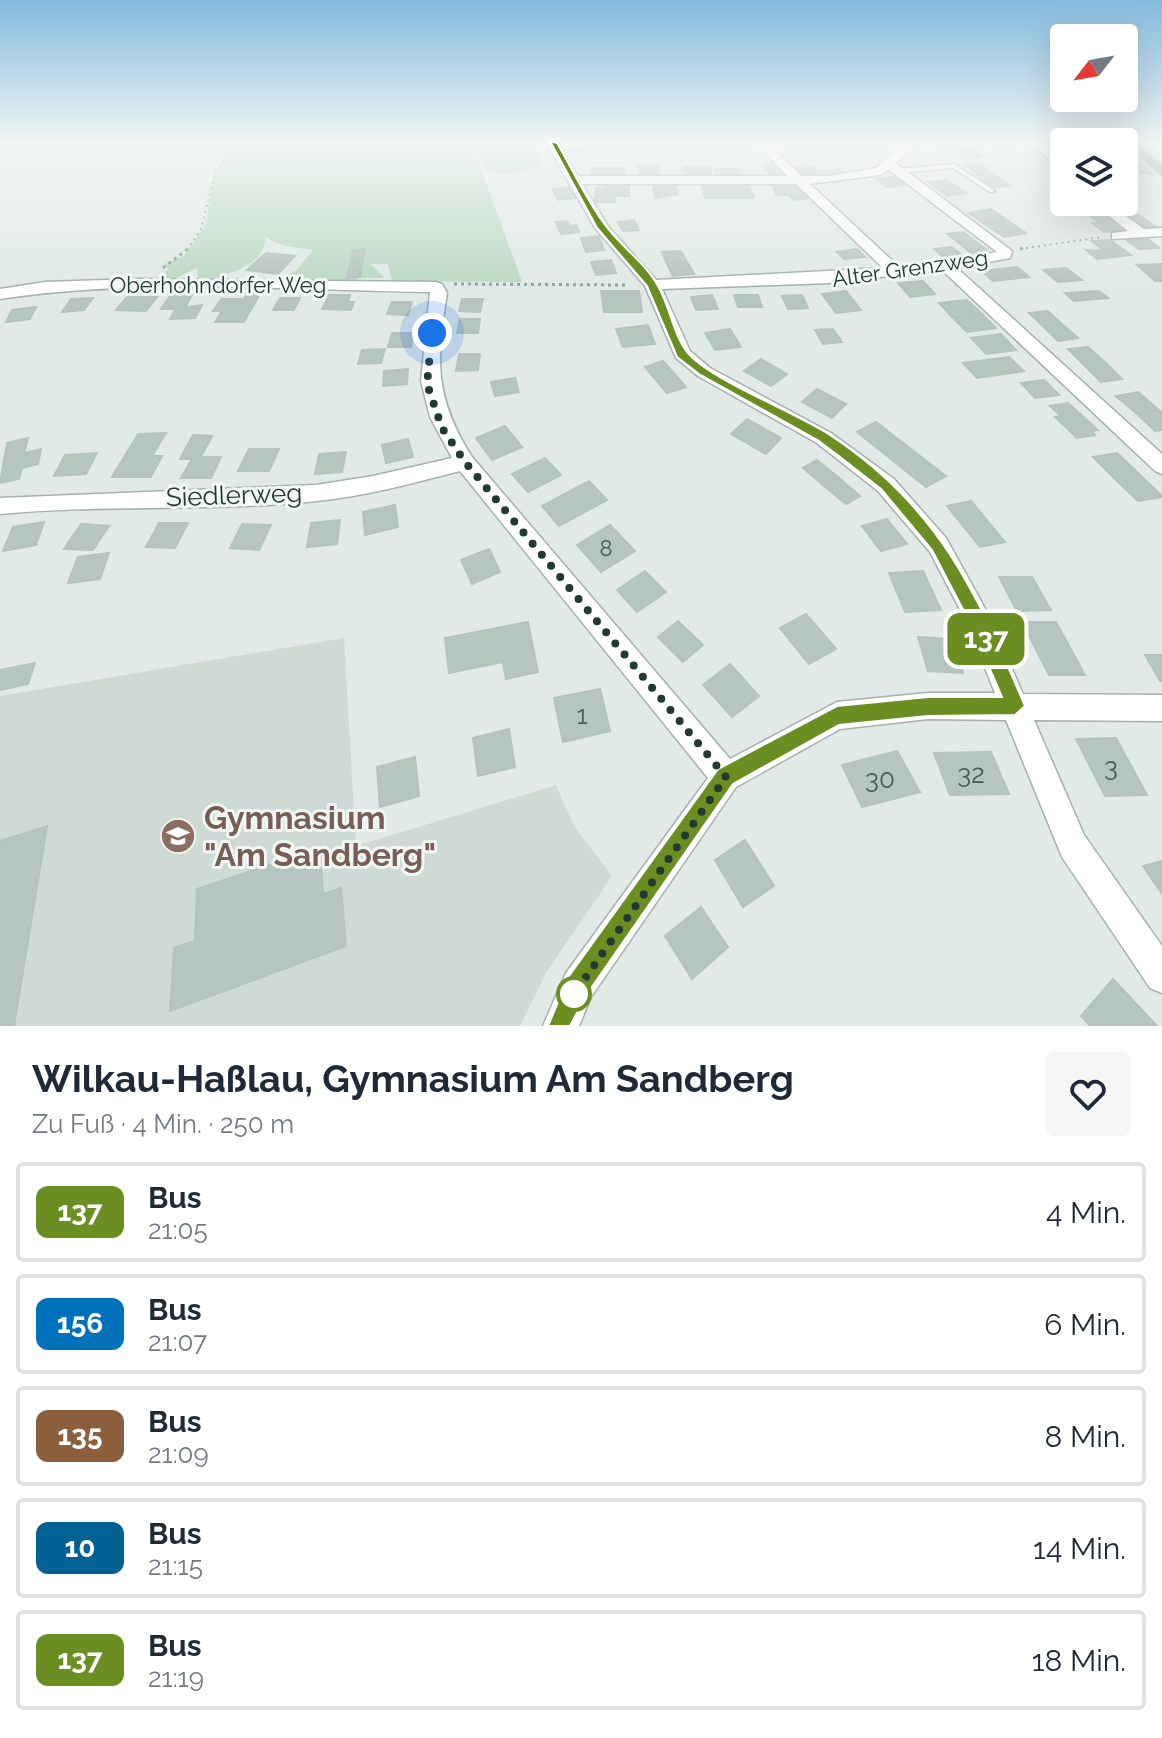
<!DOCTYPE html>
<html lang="de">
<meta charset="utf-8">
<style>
:root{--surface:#fff;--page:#f6f6f7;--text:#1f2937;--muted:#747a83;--line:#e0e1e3}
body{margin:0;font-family:Raleway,sans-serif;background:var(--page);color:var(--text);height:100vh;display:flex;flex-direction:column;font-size:30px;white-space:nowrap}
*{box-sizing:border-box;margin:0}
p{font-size:26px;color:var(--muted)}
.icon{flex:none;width:44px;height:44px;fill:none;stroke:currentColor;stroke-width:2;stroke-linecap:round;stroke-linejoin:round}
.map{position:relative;height:1026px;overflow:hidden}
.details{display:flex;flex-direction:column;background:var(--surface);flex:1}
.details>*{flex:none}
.badge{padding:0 16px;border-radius:12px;font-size:28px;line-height:52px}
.needle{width:52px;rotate:239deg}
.tools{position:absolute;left:1050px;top:24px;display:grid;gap:16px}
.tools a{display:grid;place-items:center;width:88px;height:88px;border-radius:8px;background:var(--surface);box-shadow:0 8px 32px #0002;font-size:40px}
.you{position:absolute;width:40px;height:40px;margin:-20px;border:6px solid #fff;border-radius:50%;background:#1a73e8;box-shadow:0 0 0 12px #1a73e833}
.map>.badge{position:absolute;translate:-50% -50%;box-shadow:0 0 0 4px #fff}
.round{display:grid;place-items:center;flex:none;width:84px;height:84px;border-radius:8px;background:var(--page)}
.summary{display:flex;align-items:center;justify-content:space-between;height:136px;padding:0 32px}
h1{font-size:38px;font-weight:700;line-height:60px}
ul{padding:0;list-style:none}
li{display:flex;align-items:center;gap:24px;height:100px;margin:0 16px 12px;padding:0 16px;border:4px solid var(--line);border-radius:8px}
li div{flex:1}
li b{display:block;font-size:30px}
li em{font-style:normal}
li .badge{min-width:88px;font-weight:700;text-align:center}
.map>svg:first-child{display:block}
.built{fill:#d0dad5}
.green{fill:#bcd9c4}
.building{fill:#b7c5bf;stroke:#b4c3bd;stroke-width:2}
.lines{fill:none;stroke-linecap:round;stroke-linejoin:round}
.service-casing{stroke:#a4b1ad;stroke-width:3}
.minor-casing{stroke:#a4b1ad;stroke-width:3}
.primary-casing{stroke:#bdc4c2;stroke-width:3}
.path-far1{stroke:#85ab9f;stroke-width:2;stroke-dasharray:2 4;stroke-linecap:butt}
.path{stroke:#85ab9f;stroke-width:3;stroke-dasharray:3 4;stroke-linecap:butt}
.service{fill:#fff;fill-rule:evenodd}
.minor{fill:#fff;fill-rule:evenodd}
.primary{fill:#6a9b8f;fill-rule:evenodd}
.line{fill:#6b8e23;stroke:#fff;stroke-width:2}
.walk{stroke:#233933;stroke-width:8;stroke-dasharray:0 14.4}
.stop-dot{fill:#fff;stroke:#6b8e23;stroke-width:4}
.labels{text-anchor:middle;stroke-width:6;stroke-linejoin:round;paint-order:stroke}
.far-street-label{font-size:22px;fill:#233933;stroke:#f1f7f4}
.number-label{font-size:22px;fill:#485c56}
.street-label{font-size:26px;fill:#233933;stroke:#f1f7f4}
.near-number-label{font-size:26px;fill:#485c56}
.near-education-label{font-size:32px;font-weight:bold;fill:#785e54;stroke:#f1f7f4;text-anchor:start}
</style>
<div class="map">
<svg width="1162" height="1026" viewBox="0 0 1162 1026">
<rect width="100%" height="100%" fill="#e1eae6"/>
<!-- built -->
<path class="built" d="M 344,638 L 356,846 L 556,785 L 574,826 L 612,876 L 546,973 L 520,1026 L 0,1026 L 0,696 Z"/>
<!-- green -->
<g class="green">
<path d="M 232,143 L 472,143 L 522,282 L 392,281 L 388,264 L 370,264 L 385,278 L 357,278 L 356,284 L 267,284 L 268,280 L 296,271 L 313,250 L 282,245 L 265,237 C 266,261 240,270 221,276 L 239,281 L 198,280 L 197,268 L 170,281 L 162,280 L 168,268 L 163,265 L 184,256 L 205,226 L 214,175 Z"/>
<path d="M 475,143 L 535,143 L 541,165 C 531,173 493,179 484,167 C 479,161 477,150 475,143 Z"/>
</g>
<!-- building -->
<g class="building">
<path d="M 562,143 L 578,143 L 584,153 L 568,154 Z"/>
<path d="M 960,146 L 972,149 L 982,157 L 964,158 L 950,147 Z"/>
<path d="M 1124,161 L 1140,162 L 1152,174 L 1124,173 Z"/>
<path d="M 776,164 L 787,176 L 772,178 L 762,165 Z"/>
<path d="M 981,164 L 994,174 L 978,176 L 965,165 Z"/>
<path d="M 638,165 L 658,166 L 659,175 L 638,175 Z"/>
<path d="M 812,166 L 818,171 L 839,169 L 846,174 L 808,178 L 797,167 Z"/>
<path d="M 684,167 L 709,167 L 712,177 L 686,177 Z"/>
<path d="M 591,168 L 624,168 L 625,176 L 592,176 Z"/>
<path d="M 715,169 L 739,169 L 741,176 L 717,176 Z"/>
<path d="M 994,174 L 1010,186 L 992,187 L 978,176 Z"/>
<path d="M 900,176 L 910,185 L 886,187 L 876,179 Z"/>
<path d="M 947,180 L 966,193 L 946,196 L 928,182 Z"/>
<path d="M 604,184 L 629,184 L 629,196 L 615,196 L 615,202 L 595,202 L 596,188 L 604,188 Z"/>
<path d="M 653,185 L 676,185 L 678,194 L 655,198 Z"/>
<path d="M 702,185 L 724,185 L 728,198 L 705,198 Z"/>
<path d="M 724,185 L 749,185 L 754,198 L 728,198 Z"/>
<path d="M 774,186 L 801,187 L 812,198 L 794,200 L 789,195 L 776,195 Z"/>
<path d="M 570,187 L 576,198 L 558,200 L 553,189 Z"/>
<path d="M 991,209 L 1008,221 L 986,225 L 969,213 Z"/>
<path d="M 1139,215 L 1159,229 L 1144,231 L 1124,217 Z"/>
<path d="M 1109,216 L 1129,230 L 1104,232 L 1092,223 L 1099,223 L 1091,217 Z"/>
<path d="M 634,220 L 639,230 L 623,231 L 618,222 Z"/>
<path d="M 567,221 L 570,226 L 576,225 L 579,232 L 561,234 L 556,222 Z"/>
<path d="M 1008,221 L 1026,233 L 1004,237 L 986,225 Z"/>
<path d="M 963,232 L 975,241 L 959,243 L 947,234 Z"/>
<path d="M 599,236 L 604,250 L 586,252 L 581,238 Z"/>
<path d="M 1145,237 L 1159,248 L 1139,249 L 1125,239 Z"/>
<path d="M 1110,240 L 1131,255 L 1097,259 L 1086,250 L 1104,251 L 1092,241 Z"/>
<path d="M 975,241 L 987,250 L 971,253 L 959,243 Z"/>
<path d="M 952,247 L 963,256 L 946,259 L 934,249 Z"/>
<path d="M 365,249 L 360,277 L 347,278 L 353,250 Z"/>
<path d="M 857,249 L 865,257 L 844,259 L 837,252 Z"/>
<path d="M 681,251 L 687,262 L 667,264 L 662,252 Z"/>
<path d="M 266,253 L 295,256 L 278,274 L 247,270 Z"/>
<path d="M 611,260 L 616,273 L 596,275 L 591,262 Z"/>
<path d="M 687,262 L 694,274 L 673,276 L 667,264 Z"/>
<path d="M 1162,264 L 1162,281 L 1155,281 L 1137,265 Z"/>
<path d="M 1017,267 L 1029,277 L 1011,279 L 999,269 Z"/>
<path d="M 1066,268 L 1082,280 L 1058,282 L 1043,270 Z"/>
<path d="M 999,269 L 1011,279 L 993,281 L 982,271 Z"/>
<path d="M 923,281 L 935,294 L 910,297 L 898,283 Z"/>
<path d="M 601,291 L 639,291 L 642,312 L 604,312 Z"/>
<path d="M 846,291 L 861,310 L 836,313 L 822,294 Z"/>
<path d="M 1099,291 L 1108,298 L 1074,301 L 1065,293 Z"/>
<path d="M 248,292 L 261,292 L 244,322 L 215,322 L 222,311 L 213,311 L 221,299 L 244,299 Z"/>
<path d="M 192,295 L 184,309 L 161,309 L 170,296 Z"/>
<path d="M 329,295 L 350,295 L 348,302 L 354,302 L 351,310 L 322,309 Z"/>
<path d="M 712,295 L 718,309 L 696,310 L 691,297 Z"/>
<path d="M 734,295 L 758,295 L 762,307 L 738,307 Z"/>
<path d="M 802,295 L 808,308 L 788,309 L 782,296 Z"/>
<path d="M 127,297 L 157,297 L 146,311 L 116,310 Z"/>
<path d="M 93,298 L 84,310 L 62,312 L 71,299 Z"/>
<path d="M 280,298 L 300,298 L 294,310 L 273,310 Z"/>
<path d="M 462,299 L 483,299 L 480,312 L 459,311 Z"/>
<path d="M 967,300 L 982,314 L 953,318 L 939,303 Z"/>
<path d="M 392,302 L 412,302 L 408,315 L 387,314 Z"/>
<path d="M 202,305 L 195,318 L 170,319 L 176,309 Z"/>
<path d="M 36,307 L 30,319 L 6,322 L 12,310 Z"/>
<path d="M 1048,311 L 1062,324 L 1043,326 L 1029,313 Z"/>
<path d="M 982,314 L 996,328 L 967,332 L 953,318 Z"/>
<path d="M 460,319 L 480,319 L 478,333 L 457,333 Z"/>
<path d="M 1062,324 L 1078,338 L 1058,341 L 1043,326 Z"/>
<path d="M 648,325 L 655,344 L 623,347 L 616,329 Z"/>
<path d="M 730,329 L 741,347 L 715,350 L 705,333 Z"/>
<path d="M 833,329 L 842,342 L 823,344 L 815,330 Z"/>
<path d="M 392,333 L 414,333 L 411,347 L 388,347 Z"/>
<path d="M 1001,334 L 1016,350 L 986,354 L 971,338 Z"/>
<path d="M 1088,347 L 1105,362 L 1084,365 L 1068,349 Z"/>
<path d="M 385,349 L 381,363 L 358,364 L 362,350 Z"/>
<path d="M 459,354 L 480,354 L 478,370 L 456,371 Z"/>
<path d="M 1009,357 L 1024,371 L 977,378 L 963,363 Z"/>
<path d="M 761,359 L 787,374 L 771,386 L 744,371 Z"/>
<path d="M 663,361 L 686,387 L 667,393 L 645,367 Z"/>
<path d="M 1105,362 L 1122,379 L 1101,382 L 1084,365 Z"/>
<path d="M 408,369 L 407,384 L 383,386 L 384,371 Z"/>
<path d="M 515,378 L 519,392 L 495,396 L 491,382 Z"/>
<path d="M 1044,380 L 1059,395 L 1035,398 L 1021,383 Z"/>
<path d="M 817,389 L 846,404 L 832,418 L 802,402 Z"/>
<path d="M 1138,392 L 1159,410 L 1136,413 L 1116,396 Z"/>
<path d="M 1068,403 L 1098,430 L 1092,431 L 1095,435 L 1077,438 L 1055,417 L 1061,416 L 1050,406 Z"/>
<path d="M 1159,410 L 1162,413 L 1162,430 L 1155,431 L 1136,413 Z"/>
<path d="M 747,419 L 781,438 L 766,454 L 731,434 Z"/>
<path d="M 876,422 L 946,476 L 926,487 L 857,432 Z"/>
<path d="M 505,426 L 522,447 L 492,460 L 476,438 Z"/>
<path d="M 166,433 L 152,456 L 162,456 L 151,477 L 112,477 L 138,434 Z"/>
<path d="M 193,435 L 212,436 L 201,457 L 221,457 L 211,478 L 181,478 L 192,459 L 180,459 Z"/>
<path d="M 28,438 L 24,453 L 41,449 L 38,464 L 22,468 L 19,479 L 0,483 L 7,443 Z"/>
<path d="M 408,439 L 413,457 L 386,463 L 382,445 Z"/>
<path d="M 249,449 L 279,449 L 269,471 L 238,471 Z"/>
<path d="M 346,452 L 342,472 L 315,474 L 319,454 Z"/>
<path d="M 97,453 L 86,474 L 54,476 L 65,455 Z"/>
<path d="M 1117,453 L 1138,473 L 1114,478 L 1093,457 Z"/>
<path d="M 545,458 L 561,475 L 528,492 L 512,474 Z"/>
<path d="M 817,460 L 838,477 L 823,485 L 803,468 Z"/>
<path d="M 1138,473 L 1162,496 L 1162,497 L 1138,501 L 1114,478 Z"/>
<path d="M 838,477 L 860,496 L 846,504 L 823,485 Z"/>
<path d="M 589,481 L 607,500 L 559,526 L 542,506 Z"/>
<path d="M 971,501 L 1005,542 L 980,547 L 947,506 Z"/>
<path d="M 395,505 L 398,527 L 365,535 L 363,512 Z"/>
<path d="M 887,519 L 907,544 L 881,551 L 862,526 Z"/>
<path d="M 340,520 L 337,544 L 307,547 L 311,523 Z"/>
<path d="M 44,522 L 36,545 L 3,551 L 13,527 Z"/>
<path d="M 159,523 L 188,523 L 175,548 L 146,547 Z"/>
<path d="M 81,524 L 109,526 L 93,550 L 64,549 Z"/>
<path d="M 242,524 L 271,525 L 259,550 L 230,548 Z"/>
<path d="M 610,525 L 635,551 L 601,572 L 577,545 Z"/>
<path d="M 489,549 L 500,572 L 472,584 L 461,560 Z"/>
<path d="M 109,553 L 100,579 L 68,583 L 78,557 Z"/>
<path d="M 645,571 L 666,592 L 637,612 L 617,590 Z"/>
<path d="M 923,571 L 941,610 L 905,612 L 889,573 Z"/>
<path d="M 999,577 L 1032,577 L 1051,610 L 1017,611 Z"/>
<path d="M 806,614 L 836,649 L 809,664 L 780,628 Z"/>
<path d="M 678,621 L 703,645 L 683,662 L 658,637 Z"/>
<path d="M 528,622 L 538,672 L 506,679 L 503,662 L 449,673 L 445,638 Z"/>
<path d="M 1022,622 L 1056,622 L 1085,675 L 1049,675 Z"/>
<path d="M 918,637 L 952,639 L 963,673 L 928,671 Z"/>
<path d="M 1145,655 L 1162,655 L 1162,681 L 1160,681 Z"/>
<path d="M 35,663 L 28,684 L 0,690 L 0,670 Z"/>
<path d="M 730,664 L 759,696 L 732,717 L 703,685 Z"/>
<path d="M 600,689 L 610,731 L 563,742 L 554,698 Z"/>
<path d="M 509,729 L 515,767 L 478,776 L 473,738 Z"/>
<path d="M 1116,738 L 1147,795 L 1105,796 L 1076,739 Z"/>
<path d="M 897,751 L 920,792 L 862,807 L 842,765 Z"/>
<path d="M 991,752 L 1009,794 L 950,795 L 934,753 Z"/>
<path d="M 415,757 L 419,796 L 380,807 L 377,767 Z"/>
<path d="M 47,826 L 14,1026 L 0,1026 L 0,841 Z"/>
<path d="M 745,840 L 774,886 L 743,907 L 715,860 Z"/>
<path d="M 320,848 L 323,894 L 341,888 L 346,946 L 170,1011 L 174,948 L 195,941 L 197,889 Z"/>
<path d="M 1162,861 L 1162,894 L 1143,866 Z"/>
<path d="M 701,907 L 728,947 L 692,979 L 665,936 Z"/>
<path d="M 1113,979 L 1157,1026 L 1090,1026 L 1081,1016 Z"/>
</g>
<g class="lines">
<!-- service casing -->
<g class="service-casing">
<path id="service" d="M 954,164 L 995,191 L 990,192 L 953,168 L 899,173 L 896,171 L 899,169 Z"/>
</g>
<!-- minor casing -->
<g class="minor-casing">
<g id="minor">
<path d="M 546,143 L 558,143 L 578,176 L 788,176 L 754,143 L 766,143 L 802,176 L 829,176 L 876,168 L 904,143 L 916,143 L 896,163 L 1012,251 L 1010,258 L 957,268 L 1162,454 L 1162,474 L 1155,471 L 942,270 L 829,283 L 662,289 L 690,351 L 710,368 L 831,433 L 894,479 L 946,538 L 987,612 L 1023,694 L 1162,695 L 1162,721 L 1034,720 L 1084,835 L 1162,946 L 1162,993 L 1150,988 L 1062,857 L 1006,720 L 928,719 L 840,729 L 736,787 L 591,997 L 579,1026 L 543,1026 L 566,973 L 708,778 L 460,471 C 413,483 366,496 317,501 C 212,512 106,504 0,514 L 0,498 L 316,485 L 373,476 L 452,458 L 430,417 L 421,381 L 430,292 C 292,290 135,278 0,299 L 0,289 L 45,282 L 137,279 L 436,282 L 442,284 L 447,293 C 436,361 434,397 472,457 L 730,759 L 837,702 L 928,693 L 995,693 L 967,623 L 930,552 L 878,491 L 817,443 L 698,376 L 676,358 L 645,286 L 595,228 ZM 889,170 L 997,252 L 899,267 L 810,184 L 880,175 ZM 582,184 L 796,184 L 883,268 L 656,280 L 608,226 Z"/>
<path d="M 1029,143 L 1042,143 L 1064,161 L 1064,171 Z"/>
<path d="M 1091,202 L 1107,202 L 1144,229 L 1162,228 L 1162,236 L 1112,239 L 1112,233 L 1128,231 Z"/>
</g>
</g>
<!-- primary casing -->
<g class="primary-casing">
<path id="primary" d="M 1124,143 L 1136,143 L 1162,165 L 1162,176 Z"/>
</g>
<!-- path-far1 -->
<g class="path-far1">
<path d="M 979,144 L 992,153 L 1025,154"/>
<path d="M 922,149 L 978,143"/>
<path d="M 1020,249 L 1102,237"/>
<path d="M 187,250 L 201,229 L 215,173 L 232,143"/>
</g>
<!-- path -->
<g class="path">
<path d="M 1020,249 L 1024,248"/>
<path d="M 163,268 L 189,248"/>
<path d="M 454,284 L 629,285"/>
</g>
<!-- service -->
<use href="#service" class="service"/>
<!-- minor -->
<use href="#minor" class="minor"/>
<!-- primary -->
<use href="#primary" class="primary"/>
</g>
<!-- sky -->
<linearGradient id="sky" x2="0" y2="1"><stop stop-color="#84b9dc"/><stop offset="0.5" stop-color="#f2f6f4"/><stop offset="1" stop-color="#f2f6f4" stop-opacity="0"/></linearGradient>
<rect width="1162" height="286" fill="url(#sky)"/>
<!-- line -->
<path class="line" d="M 550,141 L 557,143 C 573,170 587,201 606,226 C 621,247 646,263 658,286 C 670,306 673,335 688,353 C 711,380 795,412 830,435 C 938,506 976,591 1025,706 L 1015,715 L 928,716 L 839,725 L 733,784 L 587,994 L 570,1026 L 548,1026 L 569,976 L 718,769 L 837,706 L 928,697 L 1002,697 L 970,623 L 932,550 L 881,489 L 840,457 L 819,441 L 699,374 L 677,357 L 647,286 L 597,228 Z"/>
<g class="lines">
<!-- walk -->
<path class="walk" d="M 432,333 L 427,384 L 442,428 L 465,462 L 726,777 L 574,994"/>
</g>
<!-- icons -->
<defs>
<g id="school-disc" transform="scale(1.8)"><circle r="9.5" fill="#8d6e63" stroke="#f1f7f4"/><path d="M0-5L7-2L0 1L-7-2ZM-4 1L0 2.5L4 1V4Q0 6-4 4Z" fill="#fff"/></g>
</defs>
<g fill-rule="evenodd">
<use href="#school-disc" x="178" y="836"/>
</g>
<!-- markers -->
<circle class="stop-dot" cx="574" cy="994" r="16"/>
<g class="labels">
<!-- far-street labels -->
<g class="far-street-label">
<text transform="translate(910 268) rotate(-8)" y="8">Alter Grenzweg</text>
<text x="218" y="293">Oberhohndorfer Weg</text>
</g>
<!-- number labels -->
<g class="number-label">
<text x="606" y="556">8</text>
</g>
<!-- street labels -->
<g class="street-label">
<text transform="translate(234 495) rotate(-2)" y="9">Siedlerweg</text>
</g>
<!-- near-number labels -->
<g class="near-number-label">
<text x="582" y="724">1</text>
<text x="1111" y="776">3</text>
<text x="971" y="783">32</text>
<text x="880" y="788">30</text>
</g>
<!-- near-education labels -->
<g class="near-education-label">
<text x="204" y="829">Gymnasium<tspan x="204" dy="37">"Am Sandberg"</tspan></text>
</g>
</g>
</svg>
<div class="tools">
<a><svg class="needle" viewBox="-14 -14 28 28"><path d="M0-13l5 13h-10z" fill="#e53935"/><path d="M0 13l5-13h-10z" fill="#747a83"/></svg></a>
<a><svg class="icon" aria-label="layers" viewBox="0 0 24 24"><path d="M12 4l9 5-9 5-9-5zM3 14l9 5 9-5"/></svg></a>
</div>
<div class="you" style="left:432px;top:333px"></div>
<b class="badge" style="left:986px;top:639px;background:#6b8e23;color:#fff">137</b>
</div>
<section class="details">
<div class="summary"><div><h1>Wilkau-Haßlau, Gymnasium Am Sandberg</h1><p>Zu Fuß · 4 Min. · 250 m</p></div><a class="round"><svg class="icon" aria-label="heart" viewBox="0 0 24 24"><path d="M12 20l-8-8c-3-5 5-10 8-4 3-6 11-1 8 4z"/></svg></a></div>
<ul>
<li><span class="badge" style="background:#6b8e23;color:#fff">137</span><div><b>Bus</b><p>21:05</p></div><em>4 Min.</em></li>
<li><span class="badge" style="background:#0072bc;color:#fff">156</span><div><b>Bus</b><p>21:07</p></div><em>6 Min.</em></li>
<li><span class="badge" style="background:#8b5e3c;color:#fff">135</span><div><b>Bus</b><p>21:09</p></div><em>8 Min.</em></li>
<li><span class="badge" style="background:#006192;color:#fff">10</span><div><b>Bus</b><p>21:15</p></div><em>14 Min.</em></li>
<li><span class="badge" style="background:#6b8e23;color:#fff">137</span><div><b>Bus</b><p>21:19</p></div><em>18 Min.</em></li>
</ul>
</section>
